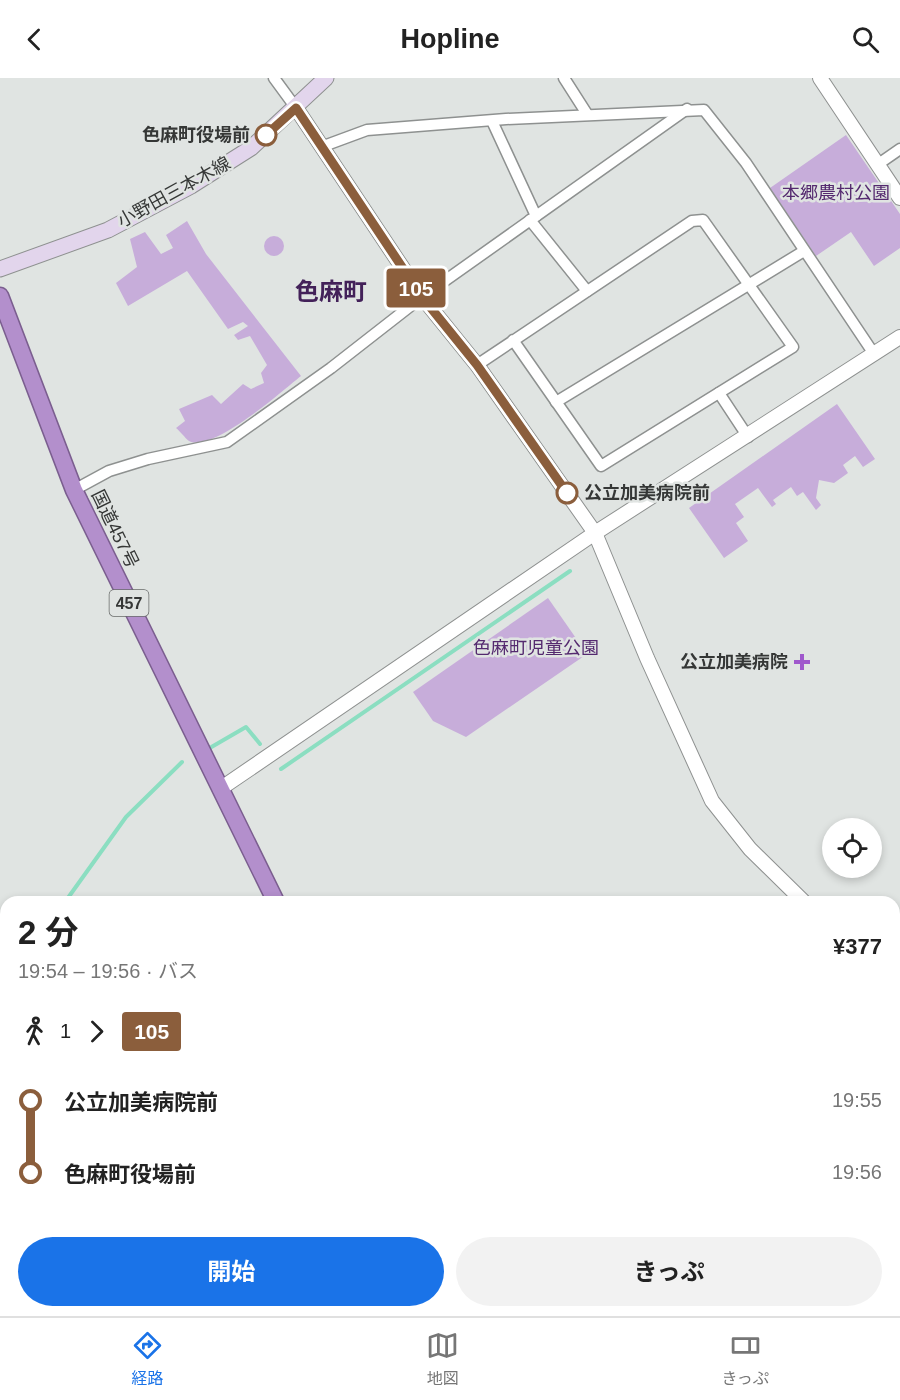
<!DOCTYPE html>
<html lang="ja">
<meta charset="utf-8">
<style>
:root{--surface:#fff;--page:#f2f2f2;--text:#222;--muted:#767676;--line:#e0e0e0;--accent:#1a73e8}
body{margin:0;font-family:Arial,"Noto Sans JP",sans-serif;background:var(--page);color:var(--text);height:100vh;display:flex;flex-direction:column;font-size:22px;white-space:nowrap}
*{box-sizing:border-box;margin:0}
p{font-size:20px;color:var(--muted)}
.icon{flex:none;width:33px;height:33px;fill:none;stroke:currentColor;stroke-width:2;stroke-linecap:round;stroke-linejoin:round}
.map{position:relative;flex:1;overflow:hidden}
.side{position:absolute;left:0px;top:818px;width:900px;height:422px;display:flex;flex-direction:column;background:var(--surface);border-radius:18px 18px 0 0;box-shadow:0 3px 9px #0003}
.side>*{flex:none}
.badge{padding:0 12px;border-radius:4px;font-size:21px;line-height:39px}
.controls{position:absolute;left:822px;top:740px;display:grid;gap:12px}
.controls a{display:grid;place-items:center;width:60px;height:60px;border-radius:50%;background:var(--surface);box-shadow:0 3px 9px #0003;font-size:30px}
.map>.badge{position:absolute;translate:-50% -50%;box-shadow:0 0 0 3px #fff}
.legs{display:flex;align-items:center;gap:9px;height:66px;padding:0 18px;font-size:20px}
.legs p{margin-inline-start:auto}
.head{display:flex;align-items:center;justify-content:space-between;height:102px;padding:0 18px}
h1{font-size:33px;font-weight:700;line-height:45px}
.primary-button{display:flex;gap:12px;margin-top:auto;padding:12px 18px}
.primary-button a{flex:1;height:69px;border-radius:36px;background:var(--accent);color:#fff;font-size:24px;font-weight:700;line-height:69px;text-align:center}
.primary-button a+a{background:var(--page);color:var(--text)}
ul{padding:0 18px;list-style:none}
li{display:flex;align-items:center;gap:21px;height:72px;font-size:22px}
li i{display:grid;place-items:center;width:9px;height:100%;margin:0 8px;background:currentColor}
li i::after{content:'';width:15px;height:15px;margin:-8px;border:4px solid;border-radius:50%;background:var(--surface)}
li p{margin-inline-start:auto}
li:first-child i{background:linear-gradient(#0000 50%,currentColor 0)}
li:last-child i{background:linear-gradient(currentColor 50%,#0000 0)}
header{display:flex;justify-content:space-between;align-items:center;height:78px;padding:0 18px;background:var(--surface);font-size:27px;font-weight:700}
.dock{display:flex;justify-content:space-around;align-items:center;height:84px;border-top:2px solid var(--line);background:var(--surface);font-size:16px;color:var(--muted)}
.dock a{display:grid;justify-items:center;gap:3px}
.dock .selected{color:var(--accent)}
.map>svg:first-child{display:block}
.green{fill:#c7adda}
.lines{fill:none;stroke-linecap:round;stroke-linejoin:round}
.stream{stroke:#8bdec1;stroke-width:4}
.minor-casing{stroke:#8e9190;stroke-width:13}
.tertiary-casing{stroke:#8e9190;stroke-width:16}
.secondary-casing{stroke:#8e9190;stroke-width:17}
.trunk-casing{stroke:#7b5e8f;stroke-width:19}
.minor{stroke:#fff;stroke-width:10}
.tertiary{stroke:#fff;stroke-width:14}
.secondary{stroke:#e2d5ec;stroke-width:15}
.trunk{stroke:#b38fcc;stroke-width:16}
.line-1-casing{stroke:#fff;stroke-width:14}
.line-1{stroke:#8b5e3c;stroke-width:9}
.stop-1-dot{fill:#fff;stroke:#8b5e3c;stroke-width:3}
.poi-dot{fill:#9f58cc;stroke:#e0e4e2;stroke-width:2}
.labels{text-anchor:middle;stroke-width:5;stroke-linejoin:round;paint-order:stroke}
.shield{fill:#e0e4e2;stroke:#686b6a;stroke-width:1.5}
.shield-label{font-size:16px;font-weight:bold;fill:#353736}
.stop-label{font-size:18px;font-weight:bold;fill:#353736;stroke:#e0e4e2;text-anchor:end}
.street-label{font-size:18px;fill:#353736;stroke:#e0e4e2}
.park-label{font-size:18px;fill:#54296f;stroke:#e0e4e2}
.poi-label{font-size:18px;font-weight:bold;fill:#353736;stroke:#e0e4e2;text-anchor:end}
.district-label{font-size:24px;font-weight:bold;fill:#432159;stroke:#e0e4e2}
</style>
<header><svg class="icon" aria-label="back" viewBox="0 0 24 24"><path d="M15 5l-7 7 7 7"/></svg>Hopline<svg class="icon" aria-label="search" viewBox="0 0 24 24"><circle cx="10" cy="10" r="6"/><path d="M15 15l6 6"/></svg></header>
<div class="map">
<svg width="900" height="1238" viewBox="0 0 900 1238">
<rect width="100%" height="100%" fill="#e0e4e2"/>
<!-- green -->
<g class="green">
<path d="M 846,57 L 900,136 L 900,170 L 874,188 L 851,154 L 816,178 L 770,110 Z"/>
<path d="M 187,143 L 206,176 L 301,298 C 282,313 213,375 189,363 C 185,360 180,353 176,350 L 185,343 L 179,331 L 212,317 L 221,326 L 243,306 L 251,311 L 264,305 L 261,295 L 267,287 L 250,258 L 238,262 L 234,257 L 248,248 L 243,244 L 228,251 L 187,193 L 128,228 L 116,205 L 137,189 L 130,161 L 145,154 L 161,176 L 173,170 L 166,157 Z"/>
<circle cx="274" cy="168" r="10"/>
<path d="M 837,326 L 875,381 L 863,389 L 855,378 L 843,387 L 848,395 L 834,405 L 819,402 L 816,420 L 821,427 L 816,432 L 803,414 L 797,418 L 791,409 L 773,422 L 776,426 L 772,429 L 758,410 L 735,426 L 744,439 L 736,445 L 748,463 L 724,480 L 689,430 Z"/>
<path d="M 548,520 L 587,576 L 466,659 L 433,643 L 413,614 Z"/>
</g>
<g class="lines">
<!-- stream -->
<g class="stream">
<path d="M 208,671 L 246,649 L 260,666"/>
<path d="M 281,691 L 570,493"/>
<path d="M 65,824 L 126,739 L 182,684"/>
<path d="M 169,1233 L 174,1238"/>
</g>
<!-- minor casing -->
<g class="minor-casing">
<g id="minor">
<path d="M 274,0 L 296,30"/>
<path d="M 564,0 L 587,36"/>
<path d="M 492,43 L 536,138"/>
<path d="M 321,69 L 367,52 L 506,41 L 704,32 L 746,85 L 874,276"/>
<path d="M 877,87 L 900,71"/>
<path d="M 530,142 L 587,213"/>
<path d="M 477,287 L 692,143 L 703,142 L 793,269 L 601,388 L 513,262"/>
<path d="M 719,315 L 748,359"/>
<path d="M 556,324 L 804,173"/>
<path d="M 74,412 L 109,393 L 148,381 L 227,364 L 331,290 L 422,219 L 687,31"/>
<path d="M 894,909 L 898,907"/>
</g>
</g>
<!-- tertiary casing -->
<g class="tertiary-casing">
<g id="tertiary">
<path d="M 820,0 L 900,120"/>
<path d="M 296,30 L 422,219 L 477,287 L 595,455 L 647,580 L 712,723 L 750,771 L 804,824"/>
<path d="M 220,711 L 595,455 L 900,259"/>
<path d="M 894,1047 L 900,1070"/>
</g>
</g>
<!-- secondary casing -->
<g class="secondary-casing">
<path id="secondary" d="M 0,191 L 108,152 L 191,108 L 251,70 L 326,0"/>
</g>
<!-- trunk casing -->
<g class="trunk-casing">
<g id="trunk">
<path d="M 0,218 L 74,412 L 276,824"/>
<path d="M 401,1233 L 402,1238"/>
</g>
</g>
<!-- minor -->
<use href="#minor" class="minor"/>
<!-- tertiary -->
<use href="#tertiary" class="tertiary"/>
<!-- secondary -->
<use href="#secondary" class="secondary"/>
<!-- trunk -->
<use href="#trunk" class="trunk"/>
</g>
<g class="lines">
<!-- line-1 casing -->
<g class="line-1-casing">
<path id="line-1" d="M 266,57 L 296,30 L 422,219 L 477,287 L 567,415"/>
</g>
<!-- line-1 -->
<use href="#line-1" class="line-1"/>
</g>
<!-- markers -->
<g class="stop-1-dot">
<circle cx="266" cy="57" r="10"/>
<circle cx="567" cy="415" r="10"/>
</g>
<path class="poi-dot" d="M799 575h6v6h6v6h-6v6h-6v-6h-6v-6h6z"/>
<g class="labels">
<!-- shield labels -->
<rect class="shield" x="109.5" y="512" width="39" height="26" rx="4.5"/>
<g class="shield-label">
<text x="129" y="531">457</text>
</g>
<!-- stop labels -->
<g class="stop-label">
<text x="250" y="63">色麻町役場前</text>
<text x="584" y="421" text-anchor="start">公立加美病院前</text>
</g>
<!-- street labels -->
<g class="street-label">
<text transform="translate(174 114) rotate(-29)" y="6">小野田三本木線</text>
<text transform="translate(115 451) rotate(64)" y="6">国道457号</text>
</g>
<!-- park labels -->
<g class="park-label">
<text x="836" y="121">本郷農村公園</text>
<text x="536" y="576">色麻町児童公園</text>
</g>
<!-- poi labels -->
<g class="poi-label">
<text x="788" y="590">公立加美病院</text>
</g>
<!-- district labels -->
<g class="district-label">
<text x="331" y="222">色麻町</text>
</g>
</g>
</svg>
<div class="controls">
<a><svg class="icon" aria-label="locate" viewBox="0 0 24 24"><circle cx="12" cy="12" r="6"/><path d="M12 2v4M12 18v4M2 12h4M18 12h4"/></svg></a>
</div>
<b class="badge" style="left:416px;top:210px;background:#8b5e3c;color:#fff">105</b>
<section class="side">
<div class="head"><div><h1>2 分</h1><p>19:54 – 19:56 · バス</p></div><b>¥377</b></div>
<div class="legs"><svg class="icon" aria-label="walk" viewBox="0 0 24 24"><circle cx="13" cy="4" r="2"/><path d="M13 8l-2 6 4 7M11 14l-3 7M7 12l3-4h3l4 4"/></svg>1<svg class="icon" aria-label="forward" viewBox="0 0 24 24"><path d="M9 5l7 7-7 7"/></svg><b class="badge" style="background:#8b5e3c;color:#fff">105</b></div>
<ul>
<li><i style="color:#8b5e3c"></i><b>公立加美病院前</b><p>19:55</p></li>
<li><i style="color:#8b5e3c"></i><b>色麻町役場前</b><p>19:56</p></li>
</ul>
<div class="primary-button"><a>開始</a><a>きっぷ</a></div>
</section>
</div>
<nav class="dock">
<a class="selected"><svg class="icon" aria-label="directions" viewBox="0 0 24 24"><path d="M12 3l9 9-9 9-9-9zM9 14v-3h6M13 9l2 2-2 2"/></svg>経路</a>
<a><svg class="icon" aria-label="map" viewBox="0 0 24 24"><path d="M3 6l6-2 6 2 6-2v14l-6 2-6-2-6 2zM9 4v14M15 6v14"/></svg>地図</a>
<a><svg class="icon" aria-label="tickets" viewBox="0 0 24 24"><path d="M3 7h18v10H3zM15 7v10"/></svg>きっぷ</a>
</nav>
